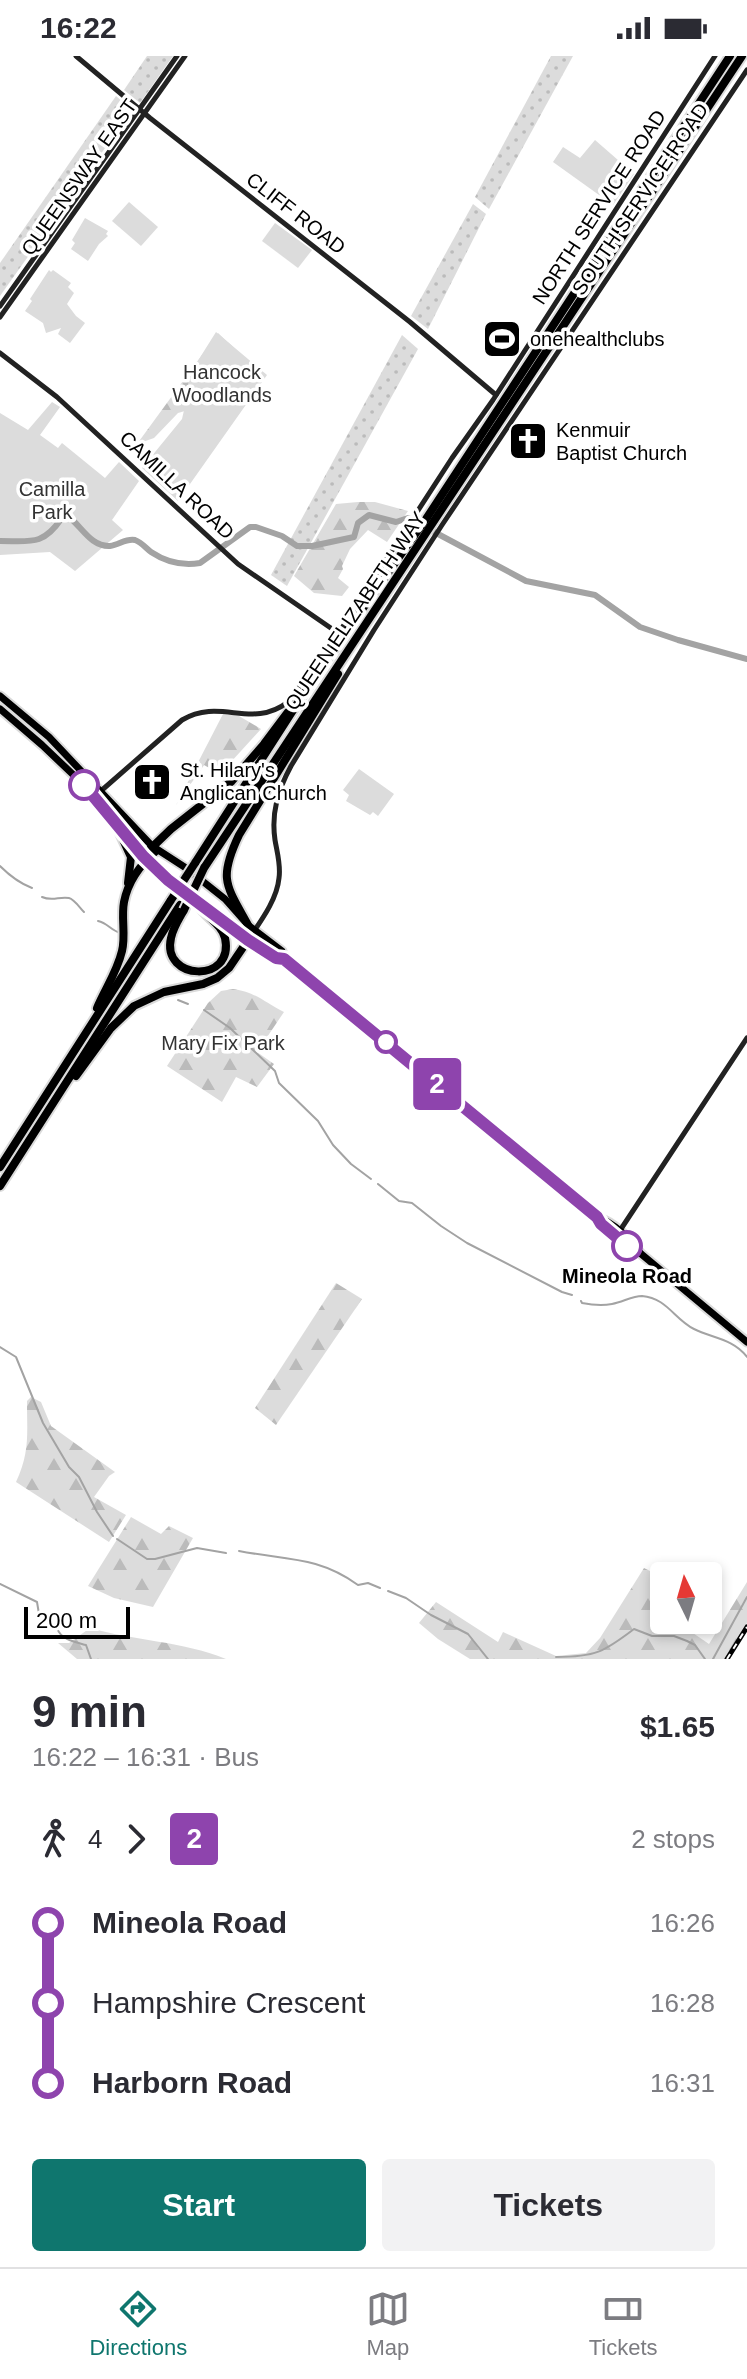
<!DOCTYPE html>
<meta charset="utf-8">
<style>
:root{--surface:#fff;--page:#f2f2f3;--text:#2b2b33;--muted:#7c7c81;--line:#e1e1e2;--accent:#0f766e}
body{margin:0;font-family:Arial,sans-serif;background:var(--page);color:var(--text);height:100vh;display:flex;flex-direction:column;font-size:30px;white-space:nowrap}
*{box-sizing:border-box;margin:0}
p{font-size:26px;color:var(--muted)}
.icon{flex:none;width:44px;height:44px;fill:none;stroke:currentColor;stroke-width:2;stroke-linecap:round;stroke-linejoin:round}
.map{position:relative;height:1603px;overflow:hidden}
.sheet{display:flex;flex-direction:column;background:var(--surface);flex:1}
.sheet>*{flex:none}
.badge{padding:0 16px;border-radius:6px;font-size:28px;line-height:52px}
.needle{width:52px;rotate:355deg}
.buttons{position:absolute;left:650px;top:1506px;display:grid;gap:16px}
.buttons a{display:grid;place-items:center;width:72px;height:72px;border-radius:8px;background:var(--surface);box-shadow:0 4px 12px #0003;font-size:40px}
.scale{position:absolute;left:24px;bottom:20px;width:106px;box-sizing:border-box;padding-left:8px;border:4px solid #000;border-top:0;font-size:22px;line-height:28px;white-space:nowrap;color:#000;-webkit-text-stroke:6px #fff;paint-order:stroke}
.map>.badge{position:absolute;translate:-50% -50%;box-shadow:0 0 0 4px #fff}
.legs{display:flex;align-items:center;gap:12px;height:88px;padding:0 32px;font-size:26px}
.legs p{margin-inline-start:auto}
.headline{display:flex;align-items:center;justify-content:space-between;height:136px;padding:0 32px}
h1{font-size:44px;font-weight:800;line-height:60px}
.cta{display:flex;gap:16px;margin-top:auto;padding:16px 32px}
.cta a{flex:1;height:92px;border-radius:8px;background:var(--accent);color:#fff;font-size:32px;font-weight:800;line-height:92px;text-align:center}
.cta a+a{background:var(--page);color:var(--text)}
ul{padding:0 32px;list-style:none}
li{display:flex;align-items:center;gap:28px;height:80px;font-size:30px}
li i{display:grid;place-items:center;width:12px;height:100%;margin:0 10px;background:currentColor}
li i::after{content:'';width:20px;height:20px;margin:-10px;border:6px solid;border-radius:50%;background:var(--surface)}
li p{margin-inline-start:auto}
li:first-child i{background:linear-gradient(#0000 50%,currentColor 0)}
li:last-child i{background:linear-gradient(currentColor 50%,#0000 0)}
.status{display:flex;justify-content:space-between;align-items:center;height:56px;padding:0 40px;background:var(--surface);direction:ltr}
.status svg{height:22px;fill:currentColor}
.menu{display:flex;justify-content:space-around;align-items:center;height:112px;border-top:2px solid var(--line);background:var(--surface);font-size:22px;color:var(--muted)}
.menu a{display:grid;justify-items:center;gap:4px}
.menu .current{color:var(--accent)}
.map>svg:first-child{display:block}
.grass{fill:url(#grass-dots)}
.forest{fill:url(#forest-firs)}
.park{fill:#dcdcdc}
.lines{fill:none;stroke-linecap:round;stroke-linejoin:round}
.stream{stroke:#a3a3a3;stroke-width:2}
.river{stroke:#a3a3a3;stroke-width:6}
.primary-casing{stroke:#dbdbdb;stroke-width:11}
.highway-casing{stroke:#dbdbdb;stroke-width:12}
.secondary{stroke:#222;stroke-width:5}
.primary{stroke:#000;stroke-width:7}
.highway{stroke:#000;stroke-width:8}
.rail-casing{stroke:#000;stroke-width:5}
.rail{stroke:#fff;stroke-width:2;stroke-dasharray:6;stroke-linecap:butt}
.highway-bridge-casing{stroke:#dbdbdb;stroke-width:12;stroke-linecap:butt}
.highway-bridge{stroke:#000;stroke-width:8}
.line-1-casing{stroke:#fff;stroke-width:18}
.line-1{stroke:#8e44ad;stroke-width:12}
.stop-1-dot{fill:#fff;stroke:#8e44ad;stroke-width:4}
.labels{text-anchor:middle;stroke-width:7;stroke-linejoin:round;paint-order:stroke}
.street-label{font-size:20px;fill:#000;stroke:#fff}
.poi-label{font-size:20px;fill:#000;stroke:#fff;text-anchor:start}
.park-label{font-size:20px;fill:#333;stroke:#fff}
.stop-label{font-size:20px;font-weight:bold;fill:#000;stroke:#fff}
</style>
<div class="status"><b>16:22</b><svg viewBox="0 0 49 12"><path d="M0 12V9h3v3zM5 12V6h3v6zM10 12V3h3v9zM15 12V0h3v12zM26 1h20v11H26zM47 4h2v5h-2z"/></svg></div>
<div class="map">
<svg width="747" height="1603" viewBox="0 0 747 1603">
<defs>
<pattern id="grass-dots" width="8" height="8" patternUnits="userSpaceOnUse" patternTransform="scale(2)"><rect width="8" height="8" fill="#dcdcdc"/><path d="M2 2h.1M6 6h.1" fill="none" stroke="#bbb" stroke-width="1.8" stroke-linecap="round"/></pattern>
<pattern id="forest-firs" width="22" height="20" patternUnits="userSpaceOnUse" patternTransform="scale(2)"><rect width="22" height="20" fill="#dcdcdc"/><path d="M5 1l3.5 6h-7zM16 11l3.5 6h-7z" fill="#bbb"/></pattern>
</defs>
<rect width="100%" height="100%" fill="#fff"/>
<!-- grass -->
<g class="grass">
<path d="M 147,0 L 173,0 L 140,47 L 124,34 Z"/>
<path d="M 551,0 L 573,0 L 489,153 L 475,141 Z"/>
<path d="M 116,40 L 132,54 L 0,240 L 0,207 Z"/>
<path d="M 473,148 L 486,158 L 428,273 L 411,260 Z"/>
<path d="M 402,279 L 418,293 L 287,530 L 271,519 Z"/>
</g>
<!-- forest -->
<g class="forest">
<path d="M 218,277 L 253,310 L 209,348 L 178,357 L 154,382 L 137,388 Z"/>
<path d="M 358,446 L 375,446 L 408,455 L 387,486 L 368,474 L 350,493 L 342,510 L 343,513 L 338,522 L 349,531 L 342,540 L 314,537 L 294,520 L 336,448 Z"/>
<path d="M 223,658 L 239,660 L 261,673 L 220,718 L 204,709 L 176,749 Z"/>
<path d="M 233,933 C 256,936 265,947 284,956 L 257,996 L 274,1008 L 257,1031 L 236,1021 L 222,1046 L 167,1010 L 208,947 L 221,935 Z"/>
<path d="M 336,1227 L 362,1243 L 276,1369 L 255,1352 Z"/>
<path d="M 31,1341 L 41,1346 L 51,1370 L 115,1416 L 109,1420 L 94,1441 L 126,1459 L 109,1486 L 16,1426 C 30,1396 27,1378 27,1345 Z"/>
<path d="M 131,1461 L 161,1478 L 169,1470 L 193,1482 L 153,1551 L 114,1542 L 88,1530 Z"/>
<path d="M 644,1512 L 664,1522 L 664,1564 L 690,1564 L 687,1573 L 709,1588 L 747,1526 L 747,1567 L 725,1603 L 470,1603 L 438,1583 L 419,1567 L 436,1546 L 498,1586 L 503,1576 L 556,1600 L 586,1597 L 600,1582 Z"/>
<path d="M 90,1572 C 135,1585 182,1585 226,1603 L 77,1603 L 58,1587 L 69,1587 Z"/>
</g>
<!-- park -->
<g class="park">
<path d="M 595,84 L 634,118 L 613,149 L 553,106 L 563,91 L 580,102 Z"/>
<path d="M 129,146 L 158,171 L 141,190 L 112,165 Z"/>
<path d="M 85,162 L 108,175 L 106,178 L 108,180 L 99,188 L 88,205 L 71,193 L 75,187 L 72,184 Z"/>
<path d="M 275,167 L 312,194 L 298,212 L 262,185 Z"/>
<path d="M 49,214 L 51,216 L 53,214 L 71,227 L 68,231 L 74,237 L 67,248 L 76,260 L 85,267 L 70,287 L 58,278 L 61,272 L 46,277 L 43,267 L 25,255 L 32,245 L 30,243 Z"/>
<path d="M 216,276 L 267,319 L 178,445 L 142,412 L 182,363 L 187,341 L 189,319 Z"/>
<path d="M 52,346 L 60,351 L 40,379 L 58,392 L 62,387 L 105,422 L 119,406 L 139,425 L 112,464 L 123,474 L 75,515 L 50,496 L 0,499 L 0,357 L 28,374 Z"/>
<path d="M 359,713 L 394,738 L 378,760 L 373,756 L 370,759 L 346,745 L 349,739 L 343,734 Z"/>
</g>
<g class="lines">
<!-- stream -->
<g class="stream">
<path d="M 0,810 C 10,820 19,827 32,832"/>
<path d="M 42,841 C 53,846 59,840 69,842 C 74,843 80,852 84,856"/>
<path d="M 98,865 C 108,867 111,875 121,877"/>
<path d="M 178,944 L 188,948"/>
<path d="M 204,954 L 230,972 L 275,1015 L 279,1027 L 318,1065 L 333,1089 L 351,1108 L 371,1123"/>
<path d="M 378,1128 L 399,1145 L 412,1147 L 441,1170 L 467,1187 L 562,1236 L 572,1239"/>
<path d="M 581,1245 L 582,1247 C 592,1249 602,1250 612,1248 C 623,1246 632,1240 642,1240 C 667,1242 674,1263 694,1273 C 712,1282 734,1283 747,1301"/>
<path d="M 0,1291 L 16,1301 L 43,1367 L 69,1411 L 79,1421 L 97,1456 L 113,1480"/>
<path d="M 117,1483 L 147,1503 L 155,1503 L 197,1492 L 226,1497"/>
<path d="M 239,1495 C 285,1504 318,1500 358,1529 L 368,1527 L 380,1532"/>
<path d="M 0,1528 L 37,1546 L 39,1558 L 43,1559"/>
<path d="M 388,1535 L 406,1542 L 431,1559 L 468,1578 L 488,1603"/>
<path d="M 57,1572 C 61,1584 75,1586 86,1589 L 91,1603"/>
<path d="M 556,1601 C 595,1601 604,1596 634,1573 L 652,1580 L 674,1580 L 687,1585 L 695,1589 L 705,1603"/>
<path d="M 713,1603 L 747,1541"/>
</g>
<!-- river -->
<path class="river" d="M 0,485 C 30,485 43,490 61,463 L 69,461 C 82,471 91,491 110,490 C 119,489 126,482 135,484 C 141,486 146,492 151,496 C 166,506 182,510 200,507 L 250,471 L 256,471 L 282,480 L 297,490 L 312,490 L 354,481 L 358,467 L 369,459 L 396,466 L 408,462 L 526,525 L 595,539 L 640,571 L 678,584 L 747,603"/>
<!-- primary casing -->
<g class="primary-casing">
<g id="primary">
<path d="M 0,640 L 49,681 L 152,790 L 186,812 L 225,843 L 248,869 L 282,895 L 284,903 L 597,1161 C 613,1166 631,1183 640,1197"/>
<path d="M 0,653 L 42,689 L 84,729 L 146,804 L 168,824 L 248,884 L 276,902 L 284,903"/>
<path d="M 597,1161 C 605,1176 625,1191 640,1197 L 747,1286"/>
</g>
</g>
<!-- highway casing -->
<g class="highway-casing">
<g id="highway">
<path d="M 114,764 L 131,801 L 128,827"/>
<path d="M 143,800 L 171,773 L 232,725 L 264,688 L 288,656"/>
<path d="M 195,807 L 315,620 L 426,463 L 730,0"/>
<path d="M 204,812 L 742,0"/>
<path d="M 184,854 C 179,863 173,872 171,882 C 161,925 235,928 225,882 C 221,867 205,861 198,848"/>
<path d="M 248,869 C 226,829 218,823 239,779 L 338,618"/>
<path d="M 97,952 C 105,933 117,916 122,895 C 126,879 121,862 124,846 C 128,825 142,807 157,794"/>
<path d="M 76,1020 L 111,972 L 134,950 L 164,936 L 203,928 L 217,922 L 229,912 L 248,884"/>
<path d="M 0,1111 L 171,844"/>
<path d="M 0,1130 L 180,849"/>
</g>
</g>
<!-- secondary -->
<g class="secondary">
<path d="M 76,0 L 150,62 L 410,266 L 496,339"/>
<path d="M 0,250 L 177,0"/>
<path d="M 0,261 L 185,0"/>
<path d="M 0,297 L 57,341 L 238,508 L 338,577"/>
<path d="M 94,741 L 182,664 C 221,641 251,674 288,646 L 336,581 L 452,402 L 493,344 L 715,0"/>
<path d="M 248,884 C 260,866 277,844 279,822 C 281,809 277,796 275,784 C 271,757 278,734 291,710 L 374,574 L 442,469 L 747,14"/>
<path d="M 619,1176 L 747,982"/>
</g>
<!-- primary -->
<use href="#primary" class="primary"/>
<!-- highway -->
<use href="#highway" class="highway"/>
<!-- rail casing -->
<g class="rail-casing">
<path id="rail" d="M 727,1603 L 747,1571"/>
</g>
<!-- rail -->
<use href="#rail" class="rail"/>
<!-- highway-bridge casing -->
<g class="highway-bridge-casing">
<g id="highway-bridge">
<path d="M 171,844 L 195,807"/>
<path d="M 184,854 L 204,812"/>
</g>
</g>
<!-- highway-bridge -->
<use href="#highway-bridge" class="highway-bridge"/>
</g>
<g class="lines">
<!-- line-1 casing -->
<g class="line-1-casing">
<path id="line-1" d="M 84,729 L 143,800 L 168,824 L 248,884 L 276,902 L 284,903 L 597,1161 L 601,1168 L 627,1190"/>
</g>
<!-- line-1 -->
<use href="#line-1" class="line-1"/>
</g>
<!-- icons -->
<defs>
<g id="stadium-square" transform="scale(2)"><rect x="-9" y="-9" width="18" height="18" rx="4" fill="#000" stroke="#fff"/><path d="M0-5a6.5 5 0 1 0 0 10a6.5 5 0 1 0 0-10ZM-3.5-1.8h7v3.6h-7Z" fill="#fff"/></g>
<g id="church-square" transform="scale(2)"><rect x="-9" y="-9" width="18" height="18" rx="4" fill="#000" stroke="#fff"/><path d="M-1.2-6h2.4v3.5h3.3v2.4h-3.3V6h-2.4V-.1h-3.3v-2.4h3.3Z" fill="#fff"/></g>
</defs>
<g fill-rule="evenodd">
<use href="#stadium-square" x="502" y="283"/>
<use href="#church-square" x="528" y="385"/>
<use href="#church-square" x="152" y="726"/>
</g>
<!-- markers -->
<g class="stop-1-dot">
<circle cx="84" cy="729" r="14"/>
<circle cx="386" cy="986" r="10"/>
<circle cx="627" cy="1190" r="14"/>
</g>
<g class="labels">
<!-- street labels -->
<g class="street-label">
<text transform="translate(79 121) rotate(-55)" y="7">QUEENSWAY EAST</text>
<text transform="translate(640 143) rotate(-56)" y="7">SOUTH SERVICE ROAD</text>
<text transform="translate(599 151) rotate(-57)" y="7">NORTH SERVICE ROAD</text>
<text transform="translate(296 157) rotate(38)" y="7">CLIFF ROAD</text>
<text transform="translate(177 429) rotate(43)" y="7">CAMILLA ROAD</text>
<text transform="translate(355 555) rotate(-56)" y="7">QUEEN ELIZABETH WAY</text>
</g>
<!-- poi labels -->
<g class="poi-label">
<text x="530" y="290">onehealthclubs</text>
<text x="556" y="381">Kenmuir<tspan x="556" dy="23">Baptist Church</tspan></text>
<text x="180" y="721">St. Hilary's<tspan x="180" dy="23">Anglican Church</tspan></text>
</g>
<!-- park labels -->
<g class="park-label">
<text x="222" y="323">Hancock<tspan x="222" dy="23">Woodlands</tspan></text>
<text x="52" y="440">Camilla<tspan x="52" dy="23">Park</tspan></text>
<text x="223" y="994">Mary Fix Park</text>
</g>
<!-- stop labels -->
<g class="stop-label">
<text x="627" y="1227">Mineola Road</text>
</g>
</g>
</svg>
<div class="buttons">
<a><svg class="needle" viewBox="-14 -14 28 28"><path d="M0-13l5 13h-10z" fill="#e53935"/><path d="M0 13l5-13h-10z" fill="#7c7c81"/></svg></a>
</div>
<div class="scale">200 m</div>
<b class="badge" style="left:437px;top:1028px;background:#8e44ad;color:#fff">2</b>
</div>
<section class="sheet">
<div class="headline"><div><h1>9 min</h1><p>16:22 – 16:31 · Bus</p></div><b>$1.65</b></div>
<div class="legs"><svg class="icon" aria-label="walk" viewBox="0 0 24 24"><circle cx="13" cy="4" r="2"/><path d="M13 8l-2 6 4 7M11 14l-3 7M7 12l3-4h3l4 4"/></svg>4<svg class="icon" aria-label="forward" viewBox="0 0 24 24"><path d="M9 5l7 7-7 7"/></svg><b class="badge" style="background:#8e44ad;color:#fff">2</b><p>2 stops</p></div>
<ul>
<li><i style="color:#8e44ad"></i><b>Mineola Road</b><p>16:26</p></li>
<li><i style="color:#8e44ad"></i><span>Hampshire Crescent</span><p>16:28</p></li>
<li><i style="color:#8e44ad"></i><b>Harborn Road</b><p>16:31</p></li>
</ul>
<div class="cta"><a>Start</a><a>Tickets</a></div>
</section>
<nav class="menu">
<a class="current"><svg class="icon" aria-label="directions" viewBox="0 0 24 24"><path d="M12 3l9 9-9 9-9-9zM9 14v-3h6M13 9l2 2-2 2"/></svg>Directions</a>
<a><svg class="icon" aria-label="map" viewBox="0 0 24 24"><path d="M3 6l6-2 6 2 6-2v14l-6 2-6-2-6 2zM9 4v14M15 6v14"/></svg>Map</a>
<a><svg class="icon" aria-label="tickets" viewBox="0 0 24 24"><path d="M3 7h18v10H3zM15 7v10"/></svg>Tickets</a>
</nav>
